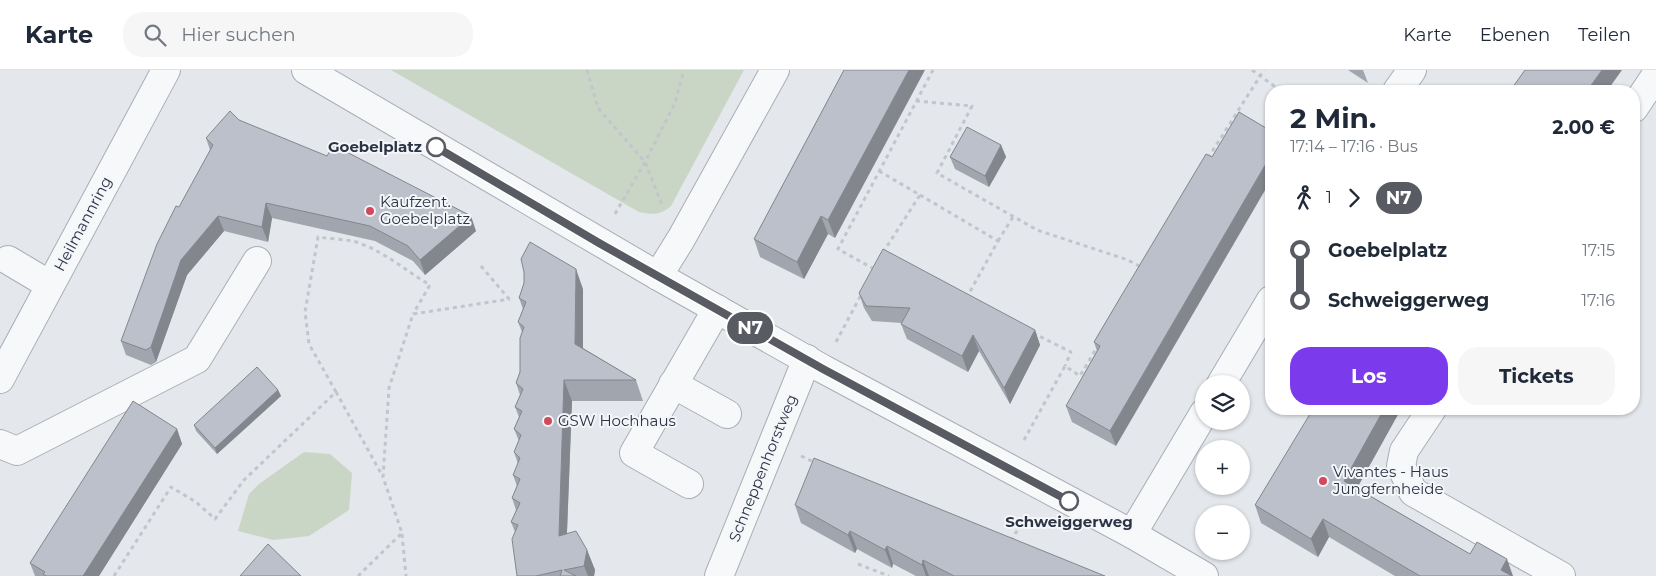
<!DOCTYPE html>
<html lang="de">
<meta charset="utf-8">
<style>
:root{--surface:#fff;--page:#f6f6f7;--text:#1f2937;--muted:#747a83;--line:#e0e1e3;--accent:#7c3aed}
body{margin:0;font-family:Montserrat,sans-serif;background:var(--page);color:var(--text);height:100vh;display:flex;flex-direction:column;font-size:19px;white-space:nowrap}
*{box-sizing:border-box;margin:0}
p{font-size:16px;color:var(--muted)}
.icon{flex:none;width:28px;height:28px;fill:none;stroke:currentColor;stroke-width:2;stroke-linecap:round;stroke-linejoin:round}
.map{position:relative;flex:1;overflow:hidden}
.details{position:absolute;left:1265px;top:15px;width:375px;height:330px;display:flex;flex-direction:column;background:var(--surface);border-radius:20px;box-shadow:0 1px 4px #0004}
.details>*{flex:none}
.badge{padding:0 10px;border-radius:16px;font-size:18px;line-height:32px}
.buttons{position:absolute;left:1195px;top:305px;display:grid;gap:10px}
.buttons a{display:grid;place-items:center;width:55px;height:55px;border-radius:50%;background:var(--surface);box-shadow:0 1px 4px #0004;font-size:25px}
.map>.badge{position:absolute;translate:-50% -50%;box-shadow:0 0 0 2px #fff}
.legs{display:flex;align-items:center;gap:8px;height:55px;padding:0 25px;font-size:16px}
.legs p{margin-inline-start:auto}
.overview{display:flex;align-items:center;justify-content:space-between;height:85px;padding:0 25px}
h1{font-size:28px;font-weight:700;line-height:38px}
.action{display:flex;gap:10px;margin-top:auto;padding:10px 25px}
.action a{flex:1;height:58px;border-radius:20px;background:var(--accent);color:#fff;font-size:20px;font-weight:700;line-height:58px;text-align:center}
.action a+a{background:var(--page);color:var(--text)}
ul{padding:0 25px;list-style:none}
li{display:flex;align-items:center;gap:18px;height:50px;font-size:19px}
li i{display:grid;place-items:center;width:8px;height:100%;margin:0 6px;background:currentColor}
li i::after{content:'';width:12px;height:12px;margin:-6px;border:4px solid;border-radius:50%;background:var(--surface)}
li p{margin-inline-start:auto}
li:first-child i{background:linear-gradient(#0000 50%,currentColor 0)}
li:last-child i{background:linear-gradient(currentColor 50%,#0000 0)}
header{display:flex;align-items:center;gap:30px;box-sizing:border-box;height:70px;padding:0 25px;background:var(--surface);border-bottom:1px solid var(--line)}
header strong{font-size:24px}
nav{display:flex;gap:28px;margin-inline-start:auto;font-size:18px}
.search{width:350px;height:45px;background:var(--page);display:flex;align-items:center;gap:12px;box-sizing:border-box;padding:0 18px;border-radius:20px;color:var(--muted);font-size:19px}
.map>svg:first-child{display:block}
.green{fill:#c9d6c5}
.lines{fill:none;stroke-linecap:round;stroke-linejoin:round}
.minor-casing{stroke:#a9aeb7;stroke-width:30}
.path{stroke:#c2c5cb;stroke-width:3;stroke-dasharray:4 4;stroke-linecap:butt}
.minor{stroke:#f7f8fa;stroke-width:28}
.wall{fill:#a1a5ae}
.shaded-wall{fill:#83868d}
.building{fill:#bbc0ca;stroke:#83868d}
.line-1-casing{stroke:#fff;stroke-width:11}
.line-1{stroke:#595b62;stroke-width:8}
.stop-1-dot{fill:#fff;stroke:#595b62;stroke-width:2.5}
.poi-dot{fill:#d1495b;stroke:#f4f6f9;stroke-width:2}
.labels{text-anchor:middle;stroke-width:4;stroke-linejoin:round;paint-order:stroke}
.stop-label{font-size:15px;font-weight:bold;fill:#2b3445;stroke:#f4f6f9;text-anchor:end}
.poi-label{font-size:15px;fill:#2b3445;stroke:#f4f6f9;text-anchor:start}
.street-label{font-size:15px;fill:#2b3445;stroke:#f4f6f9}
</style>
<header>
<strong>Karte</strong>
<div class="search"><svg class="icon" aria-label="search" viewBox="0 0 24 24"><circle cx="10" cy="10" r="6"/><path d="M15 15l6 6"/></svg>Hier suchen</div>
<nav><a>Karte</a><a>Ebenen</a><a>Teilen</a></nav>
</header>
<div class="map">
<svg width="1656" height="506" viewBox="0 0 1656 506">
<rect width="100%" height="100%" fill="#e4e7ec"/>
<!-- green -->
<g class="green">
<path d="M 391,0 L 744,0 L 671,136 C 661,145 653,145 639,142 Z"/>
<path d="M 304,382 L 330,384 L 352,403 L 349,440 L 309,466 L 273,470 L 238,461 L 249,424 L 259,414 Z"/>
</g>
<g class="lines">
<!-- minor casing -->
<g class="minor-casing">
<g id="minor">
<path d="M 306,0 L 658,206 L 823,299 L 1132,464 L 1204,506"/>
<path d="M 1397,21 L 1412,0"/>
<path d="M 1634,38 L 1656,5"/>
<path d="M 8,190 L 50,215"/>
<path d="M 658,206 L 681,169 L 775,0"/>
<path d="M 0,309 L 166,0"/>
<path d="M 673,314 L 727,344"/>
<path d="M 1221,314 L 1271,230"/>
<path d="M 1432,339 L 1404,381 L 1401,396 L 1413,422 L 1561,506"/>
<path d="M 0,374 L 17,381 L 197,289 L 257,191"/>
<path d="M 689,414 L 634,383 L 717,239"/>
<path d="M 1132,464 L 1204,343"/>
<path d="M 719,506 L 807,289"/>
</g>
</g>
<!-- path -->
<g class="path">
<path d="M 587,0 L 598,38 L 645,92 L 663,137"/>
<path d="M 1252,0 L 1281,21"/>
<path d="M 916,31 L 972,36 L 937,103 L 1037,160 L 1128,190 L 1141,197"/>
<path d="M 1208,88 L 1264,0"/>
<path d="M 879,101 L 920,125 L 884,181"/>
<path d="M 920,125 L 998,171 L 967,227"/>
<path d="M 615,144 L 645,92 L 675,33 L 684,0"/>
<path d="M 998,171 L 1013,147"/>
<path d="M 481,196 L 509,229"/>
<path d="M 874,199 L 838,179 L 933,0"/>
<path d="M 1033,263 L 1071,282 L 1065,296"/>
<path d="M 836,272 L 861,225"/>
<path d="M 336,322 L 309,274 L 305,242 L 318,167 C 330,169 345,169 356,172 C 384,181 406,201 430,215 L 413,244"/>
<path d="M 1024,370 L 1065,296 L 1080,306 L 1097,277"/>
<path d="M 801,386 L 816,393"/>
<path d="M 402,464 L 406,506"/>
<path d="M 1011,471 L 1018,459"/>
<path d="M 858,494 L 889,506"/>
<path d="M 114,506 L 171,417 L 196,432 L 215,449 L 244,410 L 336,322 L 383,407"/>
<path d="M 358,506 L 402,463 L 383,407 L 389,318 L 413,244 L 510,229"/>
</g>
<!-- minor -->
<use href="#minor" class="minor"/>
</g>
<!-- wall -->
<g class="wall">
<path d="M 844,0 L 835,168 L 828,164 L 804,209 L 760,187 L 754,169 Z"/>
<path d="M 1348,0 L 1363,0 L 1368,13 Z"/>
<path d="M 239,50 L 476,161 L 425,205 L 413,191 L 375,171 L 272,148 L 268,172 L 224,161 L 187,205 L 156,292 L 151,295 L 126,285 L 121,271 L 210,80 L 206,68 Z"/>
<path d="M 1001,75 L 1006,87 L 989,117 L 955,99 L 950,87 Z"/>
<path d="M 583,219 L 583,278 L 636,310 L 643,331 L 572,331 L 567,464 L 587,480 L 595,500 L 594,506 L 517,506 L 515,462 L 511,452 L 516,440 L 512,428 L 517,416 L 513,405 L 518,394 L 514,382 L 519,371 L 514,359 L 519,347 L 515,337 L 520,325 L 516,313 L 520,302 L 522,262 L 518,252 L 523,239 L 519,228 Z"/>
<path d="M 859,223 L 1035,260 L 1040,275 L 1010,334 L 979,281 L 968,302 L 907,269 L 901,254 L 902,253 L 872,251 L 864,238 Z"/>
<path d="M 1120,228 L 1116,376 L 1072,352 L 1066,336 L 1097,281 L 1094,272 Z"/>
<path d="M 278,320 L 281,326 L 217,384 L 196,361 L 194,355 Z"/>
<path d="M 1401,339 L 1357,418 L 1470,484 L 1513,506 L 1395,506 L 1329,467 L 1318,487 L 1261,453 L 1255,435 Z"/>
<path d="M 177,359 L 182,374 L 99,506 L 35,506 L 30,493 Z"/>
<path d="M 795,435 L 1105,506 L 916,506 L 893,494 L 892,498 L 857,479 L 855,483 L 801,453 Z"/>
</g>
<!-- shaded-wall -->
<g class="shaded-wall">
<path d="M 909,0 L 925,0 L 835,168 L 828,150 Z"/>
<path d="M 1602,0 L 1622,0 L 1607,21 L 1587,21 Z"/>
<path d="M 1001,75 L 1006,87 L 989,117 L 985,106 Z"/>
<path d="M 1271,85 L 1271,110 L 1116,376 L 1110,361 Z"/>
<path d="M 266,133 L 272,148 L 268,172 L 262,157 Z"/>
<path d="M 218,146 L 224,161 L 187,205 L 156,292 L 151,277 L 181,190 Z"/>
<path d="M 471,146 L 476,161 L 425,205 L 420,190 Z"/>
<path d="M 821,146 L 828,164 L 804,209 L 797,192 Z"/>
<path d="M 576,199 L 583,219 L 583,294 L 575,274 Z"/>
<path d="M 1035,260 L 1040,275 L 1010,334 L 1004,318 Z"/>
<path d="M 973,265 L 979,281 L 968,302 L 962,286 Z"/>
<path d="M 564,310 L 572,331 L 566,486 L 559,466 Z"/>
<path d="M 278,320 L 281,326 L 217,384 L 215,378 Z"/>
<path d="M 1384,339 L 1401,339 L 1351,429 L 1344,411 Z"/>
<path d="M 177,359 L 182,374 L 99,506 L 83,506 Z"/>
<path d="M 1323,449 L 1329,467 L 1318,487 L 1311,469 Z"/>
<path d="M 850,461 L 857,479 L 855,483 L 848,465 Z"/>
<path d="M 887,476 L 893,494 L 892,498 L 885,480 Z"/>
<path d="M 587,480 L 595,500 L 594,506 L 588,506 L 584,496 Z"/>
<path d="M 1507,489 L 1513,506 L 1503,506 L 1501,500 Z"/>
<path d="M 923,490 L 929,506 L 926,506 L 922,495 Z"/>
</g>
<!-- building -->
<g class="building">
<path d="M 844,0 L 909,0 L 828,150 L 821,146 L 797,192 L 754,169 Z"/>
<path d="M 1525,0 L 1602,0 L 1587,21 L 1510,21 Z"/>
<path d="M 230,41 L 239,50 L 327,86 L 333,75 L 471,146 L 420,190 L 408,176 L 370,156 L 266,133 L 262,157 L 218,146 L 181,190 L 151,277 L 146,280 L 121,271 L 157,174 L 176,136 L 179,137 L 213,75 L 206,68 Z"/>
<path d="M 1239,42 L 1271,61 L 1271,85 L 1110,361 L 1066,336 L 1100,276 L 1094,272 L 1120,228 L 1206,84 L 1212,87 Z"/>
<path d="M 967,57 L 1001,75 L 985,106 L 950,87 Z"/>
<path d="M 530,172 L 576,199 L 575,274 L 636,310 L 564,310 L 559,466 L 576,461 L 587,480 L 584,496 L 564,500 L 576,506 L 560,506 L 562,500 L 536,506 L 517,506 L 512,469 L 518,455 L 511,452 L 520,433 L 512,428 L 520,409 L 513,405 L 520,388 L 514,382 L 521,365 L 514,359 L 522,341 L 515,337 L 523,319 L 516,313 L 520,302 L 520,268 L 524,257 L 518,252 L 526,232 L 519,228 L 524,213 L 524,202 L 521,189 Z"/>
<path d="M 883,179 L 1035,260 L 1004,318 L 973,265 L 962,286 L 901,254 L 910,238 L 866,236 L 859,223 Z"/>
<path d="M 257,297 L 278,320 L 215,378 L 194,355 Z"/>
<path d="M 133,331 L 177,359 L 83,506 L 46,506 L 43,504 L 45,502 L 30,493 Z"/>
<path d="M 1313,339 L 1384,339 L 1344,411 L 1470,484 L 1477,472 L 1507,489 L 1501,500 L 1512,506 L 1420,506 L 1323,449 L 1311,469 L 1255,435 Z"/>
<path d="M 814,388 L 1105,506 L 954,506 L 923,490 L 922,495 L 887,476 L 885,480 L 850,461 L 848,465 L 795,435 Z"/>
<path d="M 268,474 L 301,506 L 240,506 Z"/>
</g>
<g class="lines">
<!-- line-1 casing -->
<g class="line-1-casing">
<path id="line-1" d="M 436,77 L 599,173 L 823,299 L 1069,431"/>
</g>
<!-- line-1 -->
<use href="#line-1" class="line-1"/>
</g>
<!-- markers -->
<g class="stop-1-dot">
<circle cx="436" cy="77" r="9"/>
<circle cx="1069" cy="431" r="9"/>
</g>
<g class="poi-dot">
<circle cx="370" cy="141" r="5"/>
<circle cx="548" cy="351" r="5"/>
<circle cx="1323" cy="411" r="5"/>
</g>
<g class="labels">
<!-- stop labels -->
<g class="stop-label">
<text x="422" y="82">Goebelplatz</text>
<text x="1069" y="457" text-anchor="middle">Schweiggerweg</text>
</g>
<!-- poi labels -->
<g class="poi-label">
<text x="380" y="137">Kaufzent.<tspan x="380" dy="17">Goebelplatz</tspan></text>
<text x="558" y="356">GSW Hochhaus</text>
<text x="1333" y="407">Vivantes - Haus<tspan x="1333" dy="17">Jungfernheide</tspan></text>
</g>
<!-- street labels -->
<g class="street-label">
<text transform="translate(83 154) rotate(-62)" y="5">Heilmannring</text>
<text transform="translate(763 398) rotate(-68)" y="5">Schneppenhorstweg</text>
</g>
</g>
</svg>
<div class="buttons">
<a><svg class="icon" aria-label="layers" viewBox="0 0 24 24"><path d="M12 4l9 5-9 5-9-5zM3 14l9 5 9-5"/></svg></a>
<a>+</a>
<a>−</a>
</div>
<b class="badge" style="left:750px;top:258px;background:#595b62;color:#fff">N7</b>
<section class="details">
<div class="overview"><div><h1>2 Min.</h1><p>17:14 – 17:16 · Bus</p></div><b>2.00 €</b></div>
<div class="legs"><svg class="icon" aria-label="walk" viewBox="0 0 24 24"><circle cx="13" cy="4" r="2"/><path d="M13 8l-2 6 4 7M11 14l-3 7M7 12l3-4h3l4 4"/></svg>1<svg class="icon" aria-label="forward" viewBox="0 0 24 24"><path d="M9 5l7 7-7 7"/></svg><b class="badge" style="background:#595b62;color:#fff">N7</b></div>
<ul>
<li><i style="color:#595b62"></i><b>Goebelplatz</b><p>17:15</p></li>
<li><i style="color:#595b62"></i><b>Schweiggerweg</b><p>17:16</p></li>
</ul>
<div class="action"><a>Los</a><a>Tickets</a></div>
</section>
</div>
